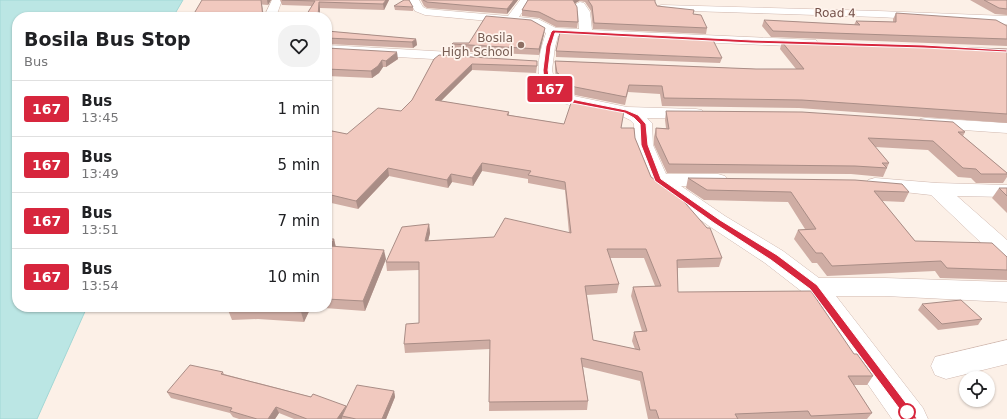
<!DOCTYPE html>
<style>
:root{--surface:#fff;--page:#f2f2f2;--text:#202124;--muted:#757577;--line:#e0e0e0}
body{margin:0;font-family:"DejaVu Sans",sans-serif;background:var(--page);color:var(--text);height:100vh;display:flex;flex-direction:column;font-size:15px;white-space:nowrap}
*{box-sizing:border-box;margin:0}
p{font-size:13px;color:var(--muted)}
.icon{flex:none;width:22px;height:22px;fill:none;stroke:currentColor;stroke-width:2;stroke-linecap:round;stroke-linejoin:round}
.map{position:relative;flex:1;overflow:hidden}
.panel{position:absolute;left:12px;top:12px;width:320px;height:300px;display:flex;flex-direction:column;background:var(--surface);border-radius:16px;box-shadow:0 1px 3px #0004}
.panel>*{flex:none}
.badge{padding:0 8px;border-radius:3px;font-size:14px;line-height:26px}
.controls{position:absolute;left:959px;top:371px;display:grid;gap:8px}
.controls a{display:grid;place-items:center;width:36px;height:36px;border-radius:50%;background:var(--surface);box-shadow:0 1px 3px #0004;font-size:20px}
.map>.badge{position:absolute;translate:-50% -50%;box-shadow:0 0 0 2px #fff}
.round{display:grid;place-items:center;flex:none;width:42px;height:42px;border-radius:16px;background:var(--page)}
.headline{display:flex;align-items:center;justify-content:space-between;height:68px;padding:0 12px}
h1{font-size:19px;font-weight:700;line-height:30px}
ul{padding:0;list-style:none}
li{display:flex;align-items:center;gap:12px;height:56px;padding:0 12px;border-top:1px solid var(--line)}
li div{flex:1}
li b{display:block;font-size:15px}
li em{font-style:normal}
li .badge{min-width:44px;font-weight:700;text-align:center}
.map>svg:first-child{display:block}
.water{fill:#bbe6e4;stroke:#a2d7d5}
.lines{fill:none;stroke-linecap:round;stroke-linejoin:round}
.minor-casing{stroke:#d0b8af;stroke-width:1}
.minor{fill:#fff;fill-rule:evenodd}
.wall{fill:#cfada4;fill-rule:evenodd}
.shaded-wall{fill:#a98d86}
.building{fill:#f1c9bf;stroke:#a98d86;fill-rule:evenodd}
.line{fill:#d7263d;stroke:#fff}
.education-dot{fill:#8d6e63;stroke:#fff4ed;stroke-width:1.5}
.stop-dot{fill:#fff;stroke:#d7263d;stroke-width:2}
.labels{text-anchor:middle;stroke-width:3.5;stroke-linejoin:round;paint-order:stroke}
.far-street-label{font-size:12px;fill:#75524b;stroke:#fff4ed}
.far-education-label{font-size:12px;fill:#785e54;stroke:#fff4ed;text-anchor:end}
</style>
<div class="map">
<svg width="1007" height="419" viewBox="0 0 1007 419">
<rect width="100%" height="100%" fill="#fcf0e7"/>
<!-- water -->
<path class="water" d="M 0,0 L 183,0 L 173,17 L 17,17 L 17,307 L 87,307 L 37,419 L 0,419 Z"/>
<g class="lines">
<!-- minor casing -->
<g class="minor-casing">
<g id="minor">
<path d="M 272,0 L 282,0 L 276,17 L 264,17 Z"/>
<path d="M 409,0 L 419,0 L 423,7 L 427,9 L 508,16 L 520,0 L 530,0 L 519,17 L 538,19 L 556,28 L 579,29 L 578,12 L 574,5 L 580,2 L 584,3 L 590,12 L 592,30 L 816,40 L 818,43 L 816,46 L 811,47 L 558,36 L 555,47 L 552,70 L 555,83 L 557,87 L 574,96 L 627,107 L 696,109 L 702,110 L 704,114 L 702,118 L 696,119 L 647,118 L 652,123 L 653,145 L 666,174 L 718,174 L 725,176 L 728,180 L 725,184 L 718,186 L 681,186 L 725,216 L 783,251 L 819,278 L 885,278 L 1007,282 L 1007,302 L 885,296 L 836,296 L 923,408 L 928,419 L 892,419 L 805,294 L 765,263 L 709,226 L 651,184 L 635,145 L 634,124 L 630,120 L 622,116 C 566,104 520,107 546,33 L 531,25 L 425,15 L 415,11 Z"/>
<path d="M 662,5 L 878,11 L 1007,16 L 1007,24 L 878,17 L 658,10 L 656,8 L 658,6 Z"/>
<path d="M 327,45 L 468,53 L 473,54 L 475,57 L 473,60 L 468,61 L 327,53 Z"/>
<path d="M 926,118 L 1007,123 L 1007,133 L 920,127 L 917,123 L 920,119 Z"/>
<path d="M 875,178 L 937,183 L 1007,185 L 1007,197 L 957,196 L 1007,240 L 1007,261 L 998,259 L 931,195 L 868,188 L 865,184 L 868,180 Z"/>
<path d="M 1007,340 L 1007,364 L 946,379 L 935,375 L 931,366 L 935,357 Z"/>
</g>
</g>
<!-- minor -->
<use href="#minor" class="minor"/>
</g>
<!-- wall -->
<g class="wall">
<path d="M 202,0 L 271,0 L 268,5 Z"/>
<path d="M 280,0 L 389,0 L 384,10 L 320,8 L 312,6 L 282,5 Z"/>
<path d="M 421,0 L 518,0 L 507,14 L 427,8 L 424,6 Z"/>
<path d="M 528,0 L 655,0 L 655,2 L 657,6 L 693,14 L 707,28 L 706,34 L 593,29 L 591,11 L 585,2 L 580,1 L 575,3 L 578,22 L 577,28 L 556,27 L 539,18 L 522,16 L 522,10 Z"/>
<path d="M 970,0 L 1007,0 L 1007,15 L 995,14 Z"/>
<path d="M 394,6 L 413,7 L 413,11 L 395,10 Z"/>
<path d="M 896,13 L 1007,26 L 1007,46 L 771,37 L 762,26 L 764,20 L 854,25 L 856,21 L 893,22 L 893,19 Z"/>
<path d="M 327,31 L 416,39 L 417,45 L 413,48 L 327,44 Z"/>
<path d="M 544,34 L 539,55 L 452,51 L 452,44 L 469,43 Z"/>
<path d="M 782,42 L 1007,49 L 1007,123 L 799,108 L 662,106 L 660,94 L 628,92 L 625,105 L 575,95 L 562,88 L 558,80 L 556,80 L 555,69 L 555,61 L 756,69 L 796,69 L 780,49 Z"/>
<path d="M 327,48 L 398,59 L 386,67 L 383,67 L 379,73 L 372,78 L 327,76 Z"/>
<path d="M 556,51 L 722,58 L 720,63 L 556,57 Z"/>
<path d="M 434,59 L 537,66 L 536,73 L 472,70 L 441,101 L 509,112 L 509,115 L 564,124 L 621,128 L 635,138 L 651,177 L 722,258 L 719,267 L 678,268 L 678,292 L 854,354 L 873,376 L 867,385 L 854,385 L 872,413 L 867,419 L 648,419 L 640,381 L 583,367 L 588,401 L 587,410 L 489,411 L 490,349 L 405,353 L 404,344 L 419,323 L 419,270 L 387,271 L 386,262 L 429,224 L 430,233 L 428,241 L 569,233 L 565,190 L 528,183 L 528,179 L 482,171 L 473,186 L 452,182 L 448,188 L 389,176 L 358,209 L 327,202 L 327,130 L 347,134 L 401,111 L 412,100 ZM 610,258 L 644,258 L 655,286 L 633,287 L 631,296 L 642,331 L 634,332 L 632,341 L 635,349 L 593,340 L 587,295 L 617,293 L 619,284 Z"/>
<path d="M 666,111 L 965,132 L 963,136 L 1007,173 L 1007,177 L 1003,183 L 976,183 L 971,178 L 958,177 L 928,150 L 875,147 L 889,163 L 883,177 L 851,174 L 667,173 L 654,145 L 654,137 L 656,128 L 666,128 L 665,120 Z"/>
<path d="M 688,178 L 909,192 L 904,202 L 882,201 L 915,241 L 1007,270 L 1007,280 L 940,278 L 935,271 L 827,276 L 817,263 L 812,263 L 794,239 L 798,230 L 805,229 L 788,202 L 704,200 L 686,188 Z"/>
<path d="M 999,188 L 1007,188 L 1007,213 L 992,198 Z"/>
<path d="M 327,239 L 334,239 L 336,247 L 386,259 L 365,311 L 311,307 L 304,322 L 258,319 L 232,320 L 228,310 L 229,307 L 327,307 Z"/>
<path d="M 922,304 L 982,319 L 978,325 L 938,330 L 918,310 Z"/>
<path d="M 223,372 L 224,374 L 346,406 L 394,391 L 395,397 L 386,419 L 294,419 L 279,413 L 275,419 L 239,419 L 233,417 L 230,413 L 171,398 L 167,392 Z"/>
</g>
<!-- shaded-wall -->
<g class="shaded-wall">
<path d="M 261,0 L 262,5 L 264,17 L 263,17 Z"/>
<path d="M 267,0 L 271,0 L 268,5 Z"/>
<path d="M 386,0 L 389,0 L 384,10 L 383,4 Z"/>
<path d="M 514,0 L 518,0 L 507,14 L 507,9 Z"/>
<path d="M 573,0 L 580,0 L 573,5 Z"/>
<path d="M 319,2 L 320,8 L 320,17 L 318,17 Z"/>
<path d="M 545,28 L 544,34 L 539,55 L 539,49 Z"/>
<path d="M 416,39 L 417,45 L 413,48 L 412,42 Z"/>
<path d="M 397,52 L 398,59 L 386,67 L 386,61 Z"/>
<path d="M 382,60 L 383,67 L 379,73 L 372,78 L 371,71 Z"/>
<path d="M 472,64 L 472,70 L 435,107 L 435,100 Z"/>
<path d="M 330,100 L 332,106 L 327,110 L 327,102 Z"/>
<path d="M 482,163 L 482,171 L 473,186 L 472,178 Z"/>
<path d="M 388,168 L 389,176 L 358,209 L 356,201 Z"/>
<path d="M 451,174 L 452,182 L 448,188 L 447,180 Z"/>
<path d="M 429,224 L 430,233 L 426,249 L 425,241 Z"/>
<path d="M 334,239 L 336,249 L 330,246 Z"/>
<path d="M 384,250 L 386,259 L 365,311 L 363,301 Z"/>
<path d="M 303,307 L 311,307 L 304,322 L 301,312 Z"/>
<path d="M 394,391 L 395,397 L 386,419 L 382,419 Z"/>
<path d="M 346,406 L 342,416 L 342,419 L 337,419 Z"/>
<path d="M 276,407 L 279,413 L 275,419 L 268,419 Z"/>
</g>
<!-- building -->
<g class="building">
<path d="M 202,0 L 261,0 L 263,17 L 192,17 Z"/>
<path d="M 282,0 L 386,0 L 383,4 L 319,2 L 318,17 L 305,17 L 315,1 Z"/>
<path d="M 404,0 L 409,0 L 413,7 L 394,6 Z"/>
<path d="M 423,0 L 514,0 L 507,9 L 427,2 Z"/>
<path d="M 528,0 L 573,0 L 577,7 L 578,22 L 557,21 L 539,12 L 522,10 Z"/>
<path d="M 588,0 L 655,0 L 655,2 L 657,6 L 694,10 L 693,14 L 701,15 L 707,28 L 594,23 L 592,6 Z"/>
<path d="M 984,0 L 1007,0 L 1007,9 L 999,8 Z"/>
<path d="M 896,13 L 996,20 L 1007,26 L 1007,39 L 773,31 L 764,20 L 860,25 L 856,21 L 896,22 Z"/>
<path d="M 486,16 L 531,20 L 545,28 L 539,49 L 452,44 L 453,43 L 469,43 Z"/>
<path d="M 327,31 L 416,39 L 412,42 L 327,38 Z"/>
<path d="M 560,32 L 713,40 L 722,58 L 556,51 Z"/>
<path d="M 782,42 L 1007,49 L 1007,114 L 802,100 L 664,98 L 662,86 L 629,85 L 626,97 L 575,87 L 563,81 L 558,73 L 557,73 L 555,61 L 756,69 L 804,69 Z"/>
<path d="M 327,48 L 397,52 L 386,61 L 382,60 L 378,66 L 371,71 L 327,69 Z"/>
<path d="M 439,55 L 537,61 L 537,66 L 472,64 L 435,100 L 509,112 L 507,115 L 564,124 L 572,100 L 624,111 L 621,128 L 634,128 L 635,138 L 651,177 L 680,197 L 707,228 L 710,228 L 722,258 L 677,260 L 678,292 L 811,291 L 854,354 L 857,354 L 873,376 L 848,376 L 872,413 L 811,416 L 808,411 L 735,414 L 738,419 L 659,419 L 656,410 L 650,410 L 642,372 L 581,358 L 588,401 L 489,402 L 490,340 L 404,344 L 406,324 L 419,323 L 419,262 L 386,262 L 402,227 L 429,224 L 425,241 L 494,237 L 505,218 L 571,233 L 565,182 L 528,175 L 531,171 L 482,163 L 472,178 L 451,174 L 447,180 L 388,168 L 356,201 L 327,194 L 327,130 L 347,134 L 378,108 L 401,111 L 412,100 L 434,59 ZM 607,249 L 646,249 L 661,286 L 633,287 L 647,331 L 634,332 L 640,350 L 593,340 L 585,286 L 619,284 Z"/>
<path d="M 666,111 L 802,112 L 953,122 L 965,132 L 958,132 L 1007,173 L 1007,174 L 981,174 L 976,169 L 963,168 L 933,141 L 868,138 L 889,163 L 882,163 L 887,168 L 855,166 L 669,164 L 656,136 L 656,128 L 669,129 Z"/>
<path d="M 688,178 L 855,180 L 902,184 L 909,192 L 874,191 L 915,241 L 992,243 L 1007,257 L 1007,270 L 947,268 L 941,261 L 832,266 L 822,253 L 816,253 L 798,230 L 816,229 L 791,192 L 707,190 Z"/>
<path d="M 999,188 L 1007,188 L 1007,196 Z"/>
<path d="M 327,239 L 334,239 L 330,246 L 384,250 L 363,301 L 327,299 Z"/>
<path d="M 961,300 L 982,319 L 942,324 L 922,304 Z"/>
<path d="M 229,307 L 303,307 L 301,312 L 254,309 L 228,310 Z"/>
<path d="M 190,365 L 223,372 L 221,374 L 311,397 L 313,394 L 346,406 L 337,419 L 307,419 L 276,407 L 268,419 L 257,419 L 230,411 L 232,408 L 167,392 Z"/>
<path d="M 357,385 L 394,391 L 382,419 L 356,419 L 342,416 Z"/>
</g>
<!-- line -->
<path class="line" d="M 553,30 L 751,40 L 924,45 L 1007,50 L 1007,52 L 924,48 L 751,43 L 555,33 L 551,46 L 548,70 L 550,83 L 553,89 L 571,99 L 626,110 L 638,115 L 646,124 L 648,145 L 661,179 L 720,220 L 777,255 L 817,285 L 915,415 L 917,419 L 907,419 L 810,289 L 771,260 L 714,223 L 655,181 L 641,145 L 640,124 L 634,118 L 625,113 L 567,102 L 549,91 L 544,83 L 543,70 L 546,46 L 551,32 Z"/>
<!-- markers -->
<circle class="education-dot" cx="521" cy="45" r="4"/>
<circle class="stop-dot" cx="907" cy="412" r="8"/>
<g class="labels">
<!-- far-street labels -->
<g class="far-street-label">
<text transform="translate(835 13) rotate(1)" y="4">Road 4</text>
</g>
<!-- far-education labels -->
<g class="far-education-label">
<text x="513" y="42">Bosila<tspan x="513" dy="14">High School</tspan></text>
</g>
</g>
</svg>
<div class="controls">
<a><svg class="icon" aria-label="locate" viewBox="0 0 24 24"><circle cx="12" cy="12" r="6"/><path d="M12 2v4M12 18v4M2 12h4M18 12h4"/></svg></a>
</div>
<b class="badge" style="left:550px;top:89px;background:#d7263d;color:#fff">167</b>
<section class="panel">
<div class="headline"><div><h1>Bosila Bus Stop</h1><p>Bus</p></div><a class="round"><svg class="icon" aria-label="heart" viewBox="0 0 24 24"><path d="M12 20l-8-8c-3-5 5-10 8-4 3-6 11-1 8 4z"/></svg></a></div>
<ul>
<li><span class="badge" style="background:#d7263d;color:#fff">167</span><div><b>Bus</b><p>13:45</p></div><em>1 min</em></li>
<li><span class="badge" style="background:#d7263d;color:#fff">167</span><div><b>Bus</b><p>13:49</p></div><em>5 min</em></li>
<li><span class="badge" style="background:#d7263d;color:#fff">167</span><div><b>Bus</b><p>13:51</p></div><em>7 min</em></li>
<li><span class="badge" style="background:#d7263d;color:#fff">167</span><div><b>Bus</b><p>13:54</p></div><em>10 min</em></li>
</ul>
</section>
</div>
